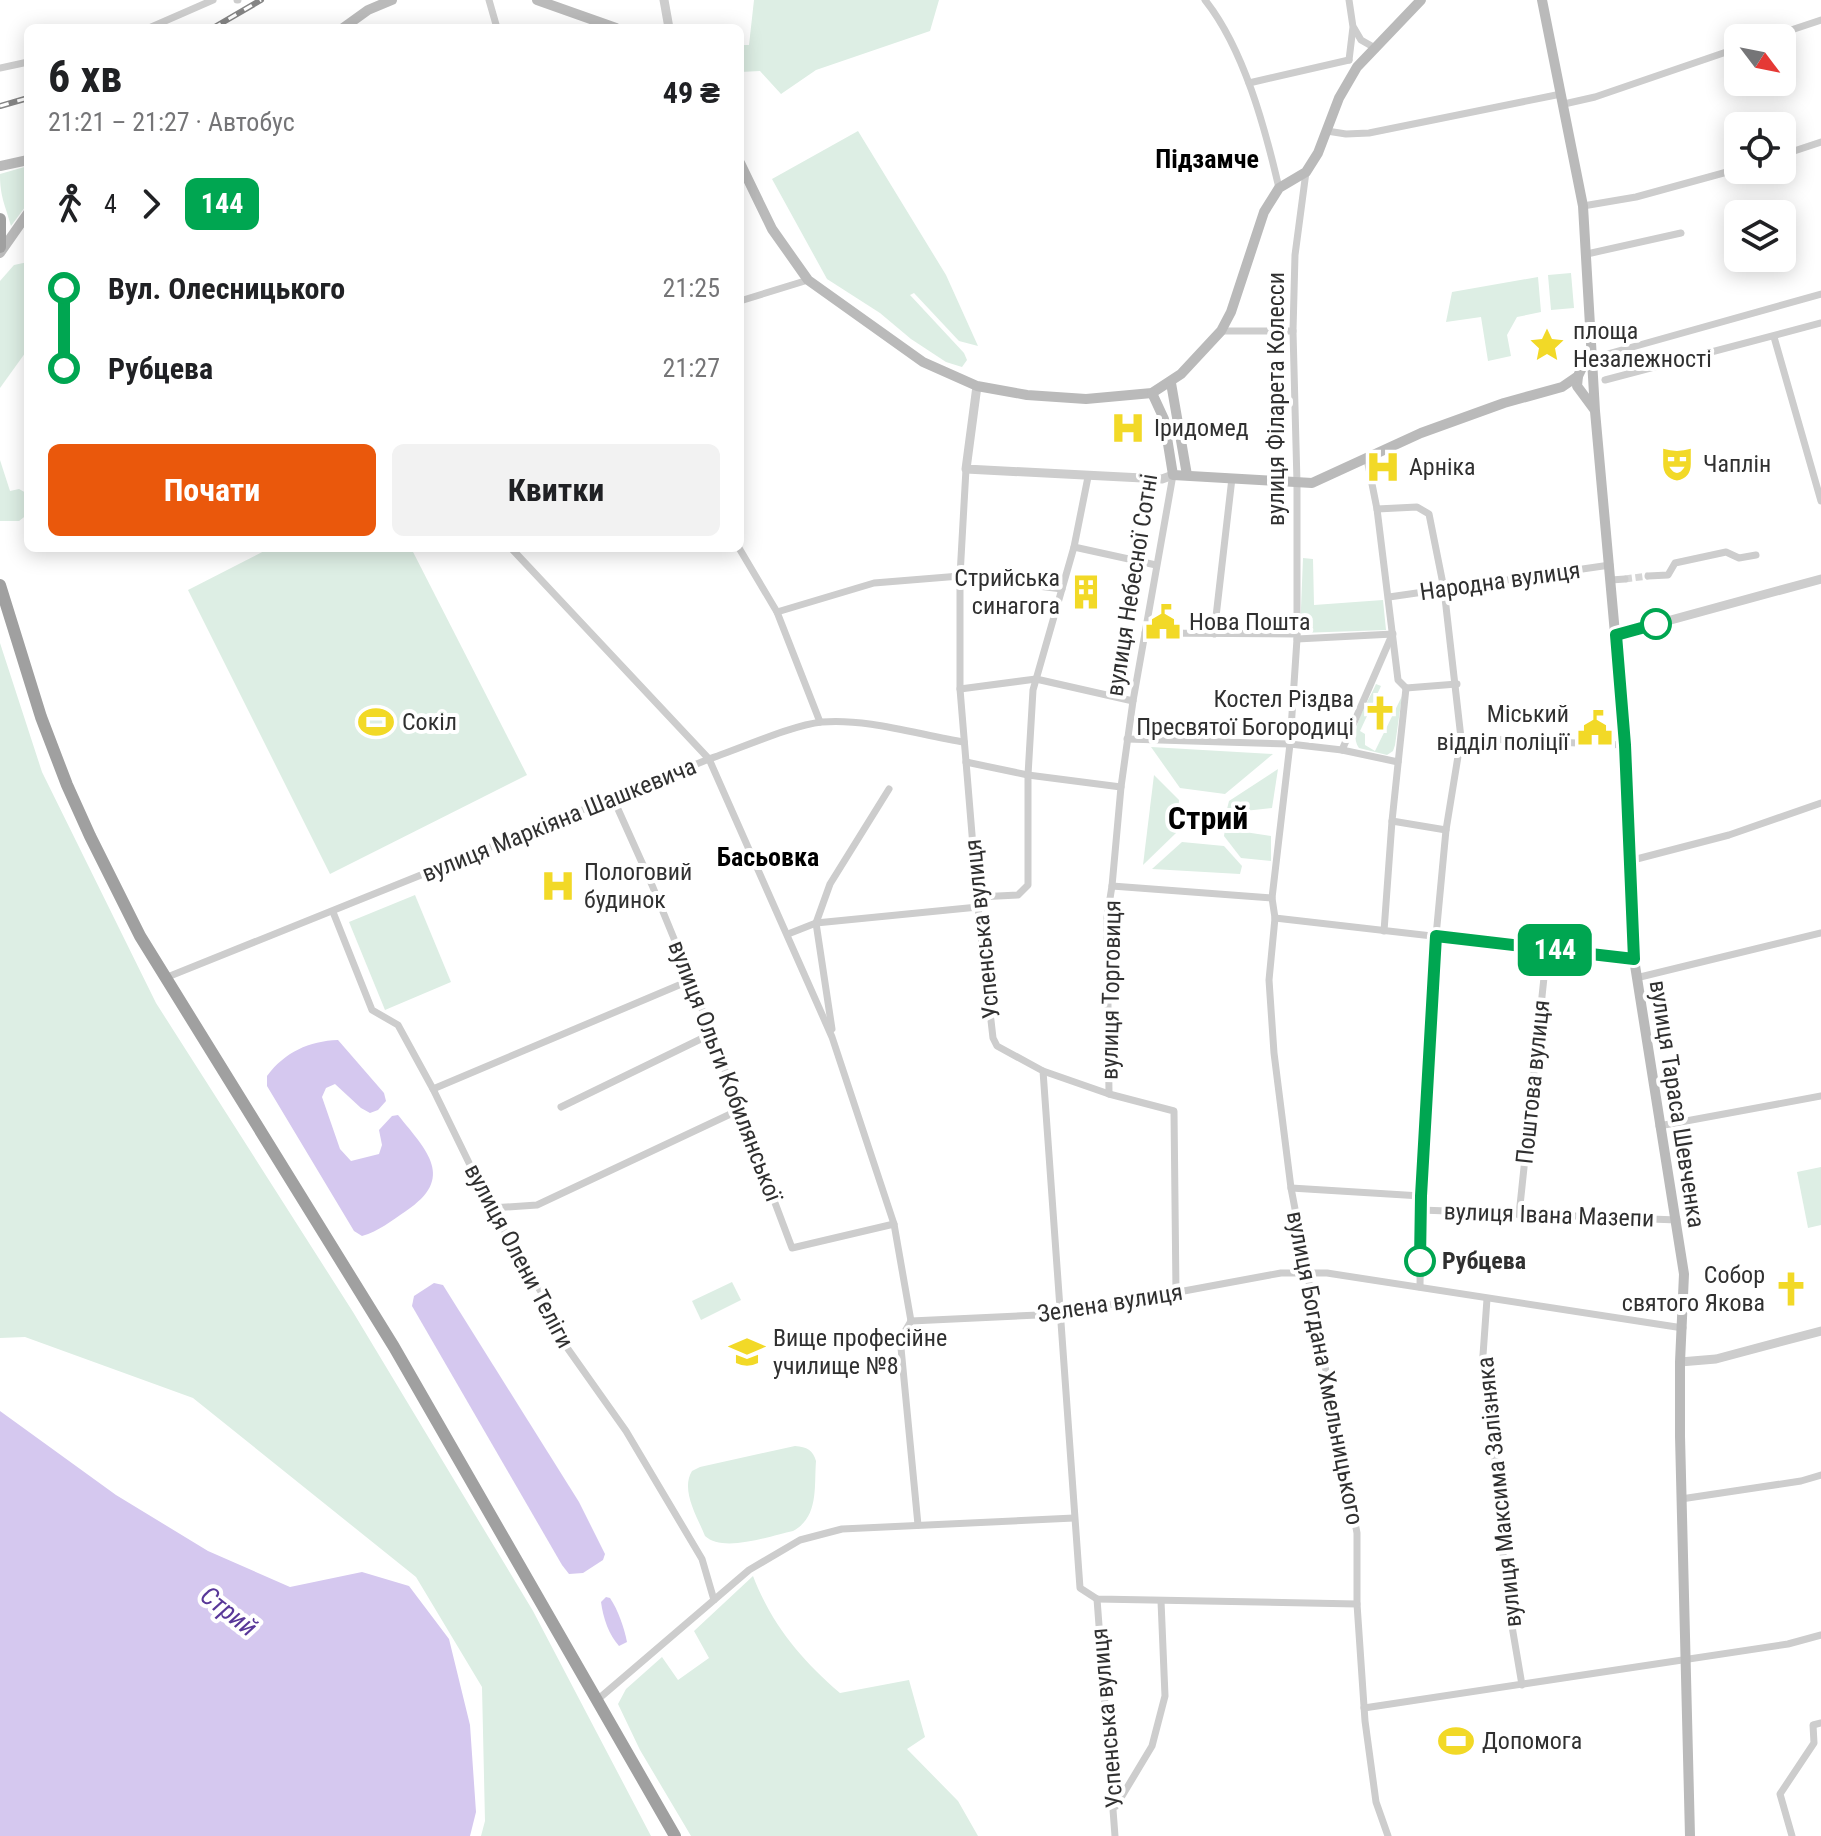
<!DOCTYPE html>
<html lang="uk">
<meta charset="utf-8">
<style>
:root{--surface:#fff;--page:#f2f2f2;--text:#202124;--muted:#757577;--accent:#ea580c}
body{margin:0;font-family:"Roboto Condensed",sans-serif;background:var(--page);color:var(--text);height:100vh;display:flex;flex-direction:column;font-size:30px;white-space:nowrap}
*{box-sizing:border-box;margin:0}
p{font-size:26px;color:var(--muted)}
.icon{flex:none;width:44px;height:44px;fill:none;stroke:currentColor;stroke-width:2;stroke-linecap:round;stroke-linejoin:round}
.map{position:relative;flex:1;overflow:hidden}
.panel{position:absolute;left:24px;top:24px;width:720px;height:528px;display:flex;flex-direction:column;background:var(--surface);border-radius:12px;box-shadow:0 4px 20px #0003}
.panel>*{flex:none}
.badge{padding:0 16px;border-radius:12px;font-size:28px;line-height:52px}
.needle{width:52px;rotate:122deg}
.tools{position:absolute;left:1724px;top:24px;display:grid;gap:16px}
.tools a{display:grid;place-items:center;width:72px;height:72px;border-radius:12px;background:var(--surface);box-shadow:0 4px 20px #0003;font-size:40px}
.map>.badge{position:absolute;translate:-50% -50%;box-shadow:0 0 0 4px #fff}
.legs{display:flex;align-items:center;gap:12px;height:88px;padding:0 24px;font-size:26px}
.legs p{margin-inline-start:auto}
.overview{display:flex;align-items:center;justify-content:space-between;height:136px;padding:0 24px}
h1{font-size:44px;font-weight:700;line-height:60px}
.button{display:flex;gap:16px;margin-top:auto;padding:16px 24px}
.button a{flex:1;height:92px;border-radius:12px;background:var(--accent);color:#fff;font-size:32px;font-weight:700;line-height:92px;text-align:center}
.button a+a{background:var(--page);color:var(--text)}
ul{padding:0 24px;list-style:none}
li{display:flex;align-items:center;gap:28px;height:80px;font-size:30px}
li i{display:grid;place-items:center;width:12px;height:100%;margin:0 10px;background:currentColor}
li i::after{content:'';width:20px;height:20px;margin:-10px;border:6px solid;border-radius:50%;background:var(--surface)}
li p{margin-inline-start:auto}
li:first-child i{background:linear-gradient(#0000 50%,currentColor 0)}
li:last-child i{background:linear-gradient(currentColor 50%,#0000 0)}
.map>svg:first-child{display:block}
.green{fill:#ddeee4}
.water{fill:#d5c8ef}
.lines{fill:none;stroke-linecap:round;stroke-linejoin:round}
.minor-tunnel{stroke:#d6d6d6;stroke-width:7;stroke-dasharray:7 3.5;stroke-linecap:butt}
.minor{stroke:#cdcdcd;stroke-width:7}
.tertiary{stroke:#cdcdcd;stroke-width:9}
.secondary{stroke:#bababa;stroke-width:10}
.trunk{stroke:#a0a0a0;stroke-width:12}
.rail-casing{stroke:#858585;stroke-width:6}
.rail{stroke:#fff;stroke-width:3;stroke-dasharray:9;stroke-linecap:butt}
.line-1-casing{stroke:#fff;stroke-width:18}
.line-1{stroke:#00a651;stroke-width:12}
.stop-1-dot{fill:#fff;stroke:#00a651;stroke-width:4}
.labels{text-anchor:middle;stroke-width:8;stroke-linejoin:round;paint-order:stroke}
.poi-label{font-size:24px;fill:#303030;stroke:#fff;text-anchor:start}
.street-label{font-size:24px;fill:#303030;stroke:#fff}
.stop-label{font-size:24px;font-weight:bold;fill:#303030;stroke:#fff;text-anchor:start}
.neighbourhood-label{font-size:26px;font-weight:bold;fill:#000;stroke:#fff}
.water-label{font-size:26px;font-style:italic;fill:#583798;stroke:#fff}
.district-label{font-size:32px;font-weight:bold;fill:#000;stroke:#fff}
</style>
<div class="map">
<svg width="1821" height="1836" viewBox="0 0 1821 1836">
<rect width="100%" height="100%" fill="#fff"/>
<!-- green -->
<g class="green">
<path d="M 754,0 L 939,0 L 930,31 L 816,70 L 781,94 L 760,71 L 740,72 L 740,45 L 749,45 Z"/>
<path d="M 858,131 L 946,275 L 978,346 L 959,341 L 914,293 L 910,295 L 964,353 L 967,360 L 962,367 L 946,362 L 911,339 L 880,313 L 827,279 L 772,179 Z"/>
<path d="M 28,166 L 28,203 L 11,226 C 5,204 0,197 0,174 Z"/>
<path d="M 28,262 L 28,349 L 0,388 L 0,281 L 14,265 Z"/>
<path d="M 1571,273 L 1574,308 L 1551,310 L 1548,275 Z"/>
<path d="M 1538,277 L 1541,312 L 1517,317 L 1507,335 L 1511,356 L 1488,361 L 1481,317 L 1446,322 L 1452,292 Z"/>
<path d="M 0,460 L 10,491 L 19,489 L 28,494 L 28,514 L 19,521 L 0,521 Z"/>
<path d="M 270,548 L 411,548 L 527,775 L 330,874 L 188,590 Z"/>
<path d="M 1303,558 L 1313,559 L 1314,605 L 1383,600 L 1386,630 L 1300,633 Z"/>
<path d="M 0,643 L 42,772 L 156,1003 L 353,1312 L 533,1611 L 651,1836 L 481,1836 L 485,1821 L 482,1687 L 416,1577 L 193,1398 L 25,1337 L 0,1338 Z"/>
<path d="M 1376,684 L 1381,686 L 1360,731 L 1365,734 L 1365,745 L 1375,751 L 1402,696 L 1395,745 L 1393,751 L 1387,755 L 1359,748 C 1347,731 1369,701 1376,684 Z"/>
<path d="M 1151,747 L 1273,754 L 1225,794 L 1180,788 Z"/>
<path d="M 1278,769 L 1272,808 L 1226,813 L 1229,801 Z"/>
<path d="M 1154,775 L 1179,800 L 1177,832 L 1143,865 Z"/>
<path d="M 1225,829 L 1271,836 L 1271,861 L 1241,858 L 1224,836 Z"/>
<path d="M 1182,842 L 1224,846 L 1242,866 L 1240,874 L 1152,869 Z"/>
<path d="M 415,895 L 451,982 L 385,1010 L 349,922 Z"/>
<path d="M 1821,1167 L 1821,1225 L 1808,1228 L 1797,1172 Z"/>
<path d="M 732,1282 L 741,1300 L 701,1320 L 692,1301 Z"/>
<path d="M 795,1446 C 807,1447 813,1450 816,1461 C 814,1487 819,1517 793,1531 C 770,1536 723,1553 705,1536 C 698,1518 680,1490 692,1471 L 700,1467 Z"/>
<path d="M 753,1576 C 772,1625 801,1659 840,1693 L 909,1680 L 925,1737 L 907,1749 L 958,1801 L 978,1836 L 691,1836 L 640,1750 L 618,1704 L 626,1689 L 662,1657 L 678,1680 L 709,1658 L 694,1631 Z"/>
</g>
<!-- water -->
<g class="water">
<path d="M 338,1040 L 384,1093 L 386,1101 L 378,1110 L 370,1113 L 361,1108 L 335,1084 L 326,1088 L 322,1097 L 340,1149 L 351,1161 L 379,1154 L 382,1145 L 379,1130 L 392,1116 L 398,1115 C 427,1151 456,1178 406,1211 C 391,1221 379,1231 362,1236 L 354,1231 L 267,1086 L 267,1076 C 285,1052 309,1041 338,1040 Z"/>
<path d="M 434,1283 L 443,1285 L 579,1502 L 605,1554 L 603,1560 L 583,1573 L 569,1574 L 562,1565 L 412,1306 L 414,1296 Z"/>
<path d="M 0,1411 L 116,1495 L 208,1551 L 290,1587 L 362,1572 L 409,1586 L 449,1639 L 470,1725 L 476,1812 L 470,1836 L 0,1836 Z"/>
<path d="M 606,1597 L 610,1598 C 618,1610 624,1627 627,1642 L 619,1646 C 609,1635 603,1618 601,1602 Z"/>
</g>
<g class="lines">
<!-- minor-tunnel -->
<path class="minor-tunnel" d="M 1625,579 L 1648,576"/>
<!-- minor -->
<g class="minor">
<path d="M 237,0 L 238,0"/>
<path d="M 489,0 L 497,28"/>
<path d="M 1205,0 C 1244,49 1265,128 1279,188"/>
<path d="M 149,28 L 213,0"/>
<path d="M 1354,28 L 1361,40 L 1375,48"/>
<path d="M 1767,38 L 1821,20"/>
<path d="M 1349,60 L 1353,27 L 1349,0"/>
<path d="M 0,68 L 28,62"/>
<path d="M 1249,83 L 1349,60"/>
<path d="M 1564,104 L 1595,97 L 1738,48"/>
<path d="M 1327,131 L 1346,134 L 1369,133 L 1561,94"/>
<path d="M 1782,155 L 1821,142"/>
<path d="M 1306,172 L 1295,255 L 1293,331 L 1297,483 L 1297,639 L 1290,744 L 1272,898 L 1275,918 L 1269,980 L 1274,1053 L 1291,1188 L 1357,1533 L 1357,1604 L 1365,1721 L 1376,1802 L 1388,1836"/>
<path d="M 1583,206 L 1636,197 L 1738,169"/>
<path d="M 1587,254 L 1681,233"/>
<path d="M 740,301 L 808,280"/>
<path d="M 1221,331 L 1293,331"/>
<path d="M 1774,337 L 1821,501"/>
<path d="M 1604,355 L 1821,294"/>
<path d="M 1605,380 L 1821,323"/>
<path d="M 1367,459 L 1377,509 L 1398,680 L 1406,688"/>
<path d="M 966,469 L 960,576 L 960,689 L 978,907 L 993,1038 L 997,1046 L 1043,1071 L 1080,1588 L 1097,1599 L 1357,1604"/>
<path d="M 1377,509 L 1417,507 L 1429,514 L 1444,589 L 1461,738 L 1446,830 L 1436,936 L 1421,1196 L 1420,1287"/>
<path d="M 1074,547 L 1156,565"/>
<path d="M 511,548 L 709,759 L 832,1037 L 894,1224 L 911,1321"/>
<path d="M 739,548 L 777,612 L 820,722"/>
<path d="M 1648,576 L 1668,575 L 1675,563 L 1726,552 L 1739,558 L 1756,555"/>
<path d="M 1611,580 L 1625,579"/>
<path d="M 1389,597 L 1610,565"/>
<path d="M 777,612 L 874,583 L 960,576 L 1062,589"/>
<path d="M 1145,633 L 1297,634"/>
<path d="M 1214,634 L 1232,478"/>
<path d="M 1297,639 L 1393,634"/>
<path d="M 1406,688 L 1457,684"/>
<path d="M 960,689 L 1036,679 L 1133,701"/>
<path d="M 1461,738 L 1625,745"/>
<path d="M 1127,739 L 1290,744 L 1342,750 L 1398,762"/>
<path d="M 1342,750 L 1392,635"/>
<path d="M 966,762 L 1028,775 L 1121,787"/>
<path d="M 613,798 L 652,885 L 691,980 L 792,1248 L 894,1224"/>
<path d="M 1392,821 L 1446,830"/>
<path d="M 1629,861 L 1729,835 L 1821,803"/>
<path d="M 1112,886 L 1272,898"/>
<path d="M 978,897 L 1018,895 L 1028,885 L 1028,775 L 1033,690 L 1074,547 L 1088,477"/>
<path d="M 333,912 L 372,1010 L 398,1025 L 433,1089 L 491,1208 L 547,1302 L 568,1349 L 626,1431 L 702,1559 L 714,1600"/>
<path d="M 1275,918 L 1634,959"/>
<path d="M 1384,931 L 1392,821 L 1406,688"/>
<path d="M 788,934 L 816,923 L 978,907"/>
<path d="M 165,978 L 709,759 C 739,749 792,725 822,722 C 866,718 920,735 964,742"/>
<path d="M 1636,978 L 1821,933"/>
<path d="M 832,1029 L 816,923 L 830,884 L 889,789"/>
<path d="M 1043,1071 L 1109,1094 L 1174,1111 L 1176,1293"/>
<path d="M 433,1089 L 691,980"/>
<path d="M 1109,1094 L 1107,917 L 1112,886 L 1121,787 L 1133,701 L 1173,475"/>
<path d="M 561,1107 L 709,1035"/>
<path d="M 1659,1126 L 1821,1096"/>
<path d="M 1291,1188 L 1421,1196"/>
<path d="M 491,1208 L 537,1205 L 739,1110"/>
<path d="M 1421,1210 L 1677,1220"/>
<path d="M 1519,1215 L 1547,949"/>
<path d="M 1487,1299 L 1482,1369 L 1496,1466 L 1506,1591 L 1522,1685"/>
<path d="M 911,1321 L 1060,1314 L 1281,1273 L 1327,1273 L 1683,1328"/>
<path d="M 911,1321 L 904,1333 L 901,1348 L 918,1525"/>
<path d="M 1681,1499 L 1801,1481 L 1821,1475"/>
<path d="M 1097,1599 L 1115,1836"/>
<path d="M 596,1701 L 749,1570 L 800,1540 L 842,1529 L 1074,1518"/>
<path d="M 1364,1708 L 1788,1644 L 1821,1635"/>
<path d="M 1116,1806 L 1152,1746 L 1165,1696 L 1161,1601"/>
<path d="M 1792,1836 L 1780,1794 L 1814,1743 L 1813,1725 L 1821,1723"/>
</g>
<!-- tertiary -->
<g class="tertiary">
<path d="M 664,0 L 669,28"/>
<path d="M 977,386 L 966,469 L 1162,479 L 1173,475"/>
<path d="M 1616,635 L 1821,579"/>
<path d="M 1680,1362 L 1716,1359 L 1821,1331"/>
</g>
<!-- secondary -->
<g class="secondary">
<path d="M 537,0 L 616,28"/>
<path d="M 1542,0 L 1583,206 L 1595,411 L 1625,745 L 1634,959 L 1684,1274 L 1680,1362 L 1680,1436 L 1690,1836"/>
<path d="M 343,28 L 368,10 L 392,0"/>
<path d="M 740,163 L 772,229 L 808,280 L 923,362 L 977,386 L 1027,395 L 1086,399 L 1152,393 L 1181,374 L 1221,331 L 1231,312 L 1264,212 L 1279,188 L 1306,172 L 1318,153 L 1339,98 L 1357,67 L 1421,0"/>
<path d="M 0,166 L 28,160"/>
<path d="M 0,253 L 28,213"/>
<path d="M 1578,376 L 1577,386 L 1594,409"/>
<path d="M 1171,383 L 1187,475"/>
<path d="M 1152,393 L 1164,419 L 1173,475 L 1312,483 L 1421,433 L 1504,403 L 1562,387 L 1578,376 L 1591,349"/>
</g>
<!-- trunk -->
<g class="trunk">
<path d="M 0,219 L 0,247"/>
<path d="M 0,585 L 41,717 L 67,785 L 90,836 L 140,936 L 394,1347 L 675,1836"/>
</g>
<!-- rail casing -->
<g class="rail-casing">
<g id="rail">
<path d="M 213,28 L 261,0"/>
<path d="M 0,106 L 28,98"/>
</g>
</g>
<!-- rail -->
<use href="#rail" class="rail"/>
</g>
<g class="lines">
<!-- line-1 casing -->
<g class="line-1-casing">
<path id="line-1" d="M 1420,1261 L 1421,1196 L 1436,936 L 1634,959 L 1625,745 L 1616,635 L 1656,624"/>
</g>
<!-- line-1 -->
<use href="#line-1" class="line-1"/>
</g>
<!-- icons -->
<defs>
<g id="sight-bare" transform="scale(2.76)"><path d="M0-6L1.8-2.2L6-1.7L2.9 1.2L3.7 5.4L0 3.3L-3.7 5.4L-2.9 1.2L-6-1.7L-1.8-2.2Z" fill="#f2d927" stroke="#fff" stroke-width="2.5" paint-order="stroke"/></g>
<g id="hospital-bare" transform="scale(2.76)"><path d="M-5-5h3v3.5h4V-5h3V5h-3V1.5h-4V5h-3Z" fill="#f2d927" stroke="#fff" stroke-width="2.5" paint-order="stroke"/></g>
<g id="theatre-bare" transform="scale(2.76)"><path d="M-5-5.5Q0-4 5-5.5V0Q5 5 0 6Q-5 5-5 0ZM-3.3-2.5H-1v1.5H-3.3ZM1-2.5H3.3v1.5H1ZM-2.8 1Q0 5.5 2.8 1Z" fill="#f2d927" stroke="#fff" stroke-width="2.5" paint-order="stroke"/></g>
<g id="building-bare" transform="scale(2.76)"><path d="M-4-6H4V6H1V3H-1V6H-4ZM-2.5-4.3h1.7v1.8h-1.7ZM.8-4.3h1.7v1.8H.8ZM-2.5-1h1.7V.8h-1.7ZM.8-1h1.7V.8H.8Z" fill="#f2d927" stroke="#fff" stroke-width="2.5" paint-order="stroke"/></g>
<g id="civic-bare" transform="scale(2.76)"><path d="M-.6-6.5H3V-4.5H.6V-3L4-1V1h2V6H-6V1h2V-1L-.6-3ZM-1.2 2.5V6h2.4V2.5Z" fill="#f2d927" stroke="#fff" stroke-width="2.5" paint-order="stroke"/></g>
<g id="church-bare" transform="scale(2.76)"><path d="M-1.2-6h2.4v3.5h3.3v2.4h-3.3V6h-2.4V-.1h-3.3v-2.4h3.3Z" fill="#f2d927" stroke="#fff" stroke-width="2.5" paint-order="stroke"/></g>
<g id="stadium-bare" transform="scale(2.76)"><path d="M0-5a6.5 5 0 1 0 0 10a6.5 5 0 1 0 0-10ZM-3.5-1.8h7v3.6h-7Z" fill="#f2d927" stroke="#fff" stroke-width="2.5" paint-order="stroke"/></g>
<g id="university-bare" transform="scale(2.76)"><path d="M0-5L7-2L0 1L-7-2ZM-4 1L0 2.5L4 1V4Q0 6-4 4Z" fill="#f2d927" stroke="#fff" stroke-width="2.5" paint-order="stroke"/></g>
</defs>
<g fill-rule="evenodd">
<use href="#sight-bare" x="1547" y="345"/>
<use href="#hospital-bare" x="1128" y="428"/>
<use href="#theatre-bare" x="1677" y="464"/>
<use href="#hospital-bare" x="1383" y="467"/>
<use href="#building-bare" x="1086" y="592"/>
<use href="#civic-bare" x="1163" y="622"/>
<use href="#church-bare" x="1380" y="713"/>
<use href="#stadium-bare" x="376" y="722"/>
<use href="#civic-bare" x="1595" y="728"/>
<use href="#hospital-bare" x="558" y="886"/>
<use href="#church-bare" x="1791" y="1289"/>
<use href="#university-bare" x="747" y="1352"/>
<use href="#stadium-bare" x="1456" y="1741"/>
</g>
<!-- markers -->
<g class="stop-1-dot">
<circle cx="1656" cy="624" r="14"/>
<circle cx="1420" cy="1261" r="14"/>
</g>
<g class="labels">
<!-- poi labels -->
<g class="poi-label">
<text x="1573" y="339">площа<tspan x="1573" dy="28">Незалежності</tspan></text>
<text x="1154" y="436">Іридомед</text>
<text x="1703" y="472">Чаплін</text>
<text x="1409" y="475">Арніка</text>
<text x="1060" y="586" text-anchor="end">Стрийська<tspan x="1060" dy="28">синагога</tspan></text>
<text x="1189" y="630">Нова Пошта</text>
<text x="1354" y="707" text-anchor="end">Костел Різдва<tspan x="1354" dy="28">Пресвятої Богородиці</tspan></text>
<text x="1569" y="722" text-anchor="end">Міський<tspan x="1569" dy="28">відділ поліції</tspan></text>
<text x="402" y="730">Сокіл</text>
<text x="584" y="880">Пологовий<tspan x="584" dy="28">будинок</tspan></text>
<text x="1765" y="1283" text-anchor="end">Собор<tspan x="1765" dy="28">святого Якова</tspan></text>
<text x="773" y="1346">Вище професійне<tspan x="773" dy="28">училище №8</tspan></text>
<text x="1482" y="1749">Допомога</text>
</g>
<!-- street labels -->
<g class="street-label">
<text transform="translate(1276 399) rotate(-90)" y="8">вулиця Філарета Колесси</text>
<text transform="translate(1500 581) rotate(-8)" y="8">Народна вулиця</text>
<text transform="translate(1132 585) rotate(-81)" y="8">вулиця Небесної Сотні</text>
<text transform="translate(559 820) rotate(-22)" y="8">вулиця Маркіяна Шашкевича</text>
<text transform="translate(982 929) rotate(-96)" y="8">Успенська вулиця</text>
<text transform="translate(1111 990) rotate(-89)" y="8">вулиця Торговиця</text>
<text transform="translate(725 1071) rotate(69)" y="8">вулиця Ольги Кобилянської</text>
<text transform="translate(1533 1082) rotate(-84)" y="8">Поштова вулиця</text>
<text transform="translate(1677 1104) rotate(81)" y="8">вулиця Тараса Шевченка</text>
<text transform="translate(1549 1215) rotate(2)" y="8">вулиця Івана Мазепи</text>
<text transform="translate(519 1256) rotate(62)" y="8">вулиця Олени Теліги</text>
<text transform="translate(1110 1303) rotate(-9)" y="8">Зелена вулиця</text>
<text transform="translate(1325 1368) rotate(79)" y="8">вулиця Богдана Хмельницького</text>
<text transform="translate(1499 1492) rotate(-96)" y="8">вулиця Максима Залізняка</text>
<text transform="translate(1107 1718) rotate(-95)" y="8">Успенська вулиця</text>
</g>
<!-- stop labels -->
<g class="stop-label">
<text x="1442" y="1269">Рубцева</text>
</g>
<!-- neighbourhood labels -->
<g class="neighbourhood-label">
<text x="1207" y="168">Підзамче</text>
<text x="768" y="866">Басьовка</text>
</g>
<!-- water labels -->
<g class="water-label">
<text transform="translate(229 1611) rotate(38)" y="9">Стрий</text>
</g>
<!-- district labels -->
<g class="district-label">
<text x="1208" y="829">Стрий</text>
</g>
</g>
</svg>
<div class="tools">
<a><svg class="needle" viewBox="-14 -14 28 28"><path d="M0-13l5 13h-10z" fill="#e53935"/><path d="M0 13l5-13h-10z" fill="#757577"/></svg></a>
<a><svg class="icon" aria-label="locate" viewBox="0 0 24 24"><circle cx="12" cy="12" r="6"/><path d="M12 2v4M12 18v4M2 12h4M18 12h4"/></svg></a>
<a><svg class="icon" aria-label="layers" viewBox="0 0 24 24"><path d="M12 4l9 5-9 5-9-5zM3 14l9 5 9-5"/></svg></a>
</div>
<b class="badge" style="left:1555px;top:950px;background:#00a651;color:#fff">144</b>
<section class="panel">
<div class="overview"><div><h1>6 хв</h1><p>21:21 – 21:27 · Автобус</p></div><b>49 ₴</b></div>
<div class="legs"><svg class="icon" aria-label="walk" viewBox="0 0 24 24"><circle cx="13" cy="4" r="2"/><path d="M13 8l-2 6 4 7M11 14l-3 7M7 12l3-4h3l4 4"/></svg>4<svg class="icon" aria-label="forward" viewBox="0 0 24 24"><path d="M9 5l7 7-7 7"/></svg><b class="badge" style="background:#00a651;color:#fff">144</b></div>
<ul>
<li><i style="color:#00a651"></i><b>Вул. Олесницького</b><p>21:25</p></li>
<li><i style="color:#00a651"></i><b>Рубцева</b><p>21:27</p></li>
</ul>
<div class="button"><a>Почати</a><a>Квитки</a></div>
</section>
</div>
